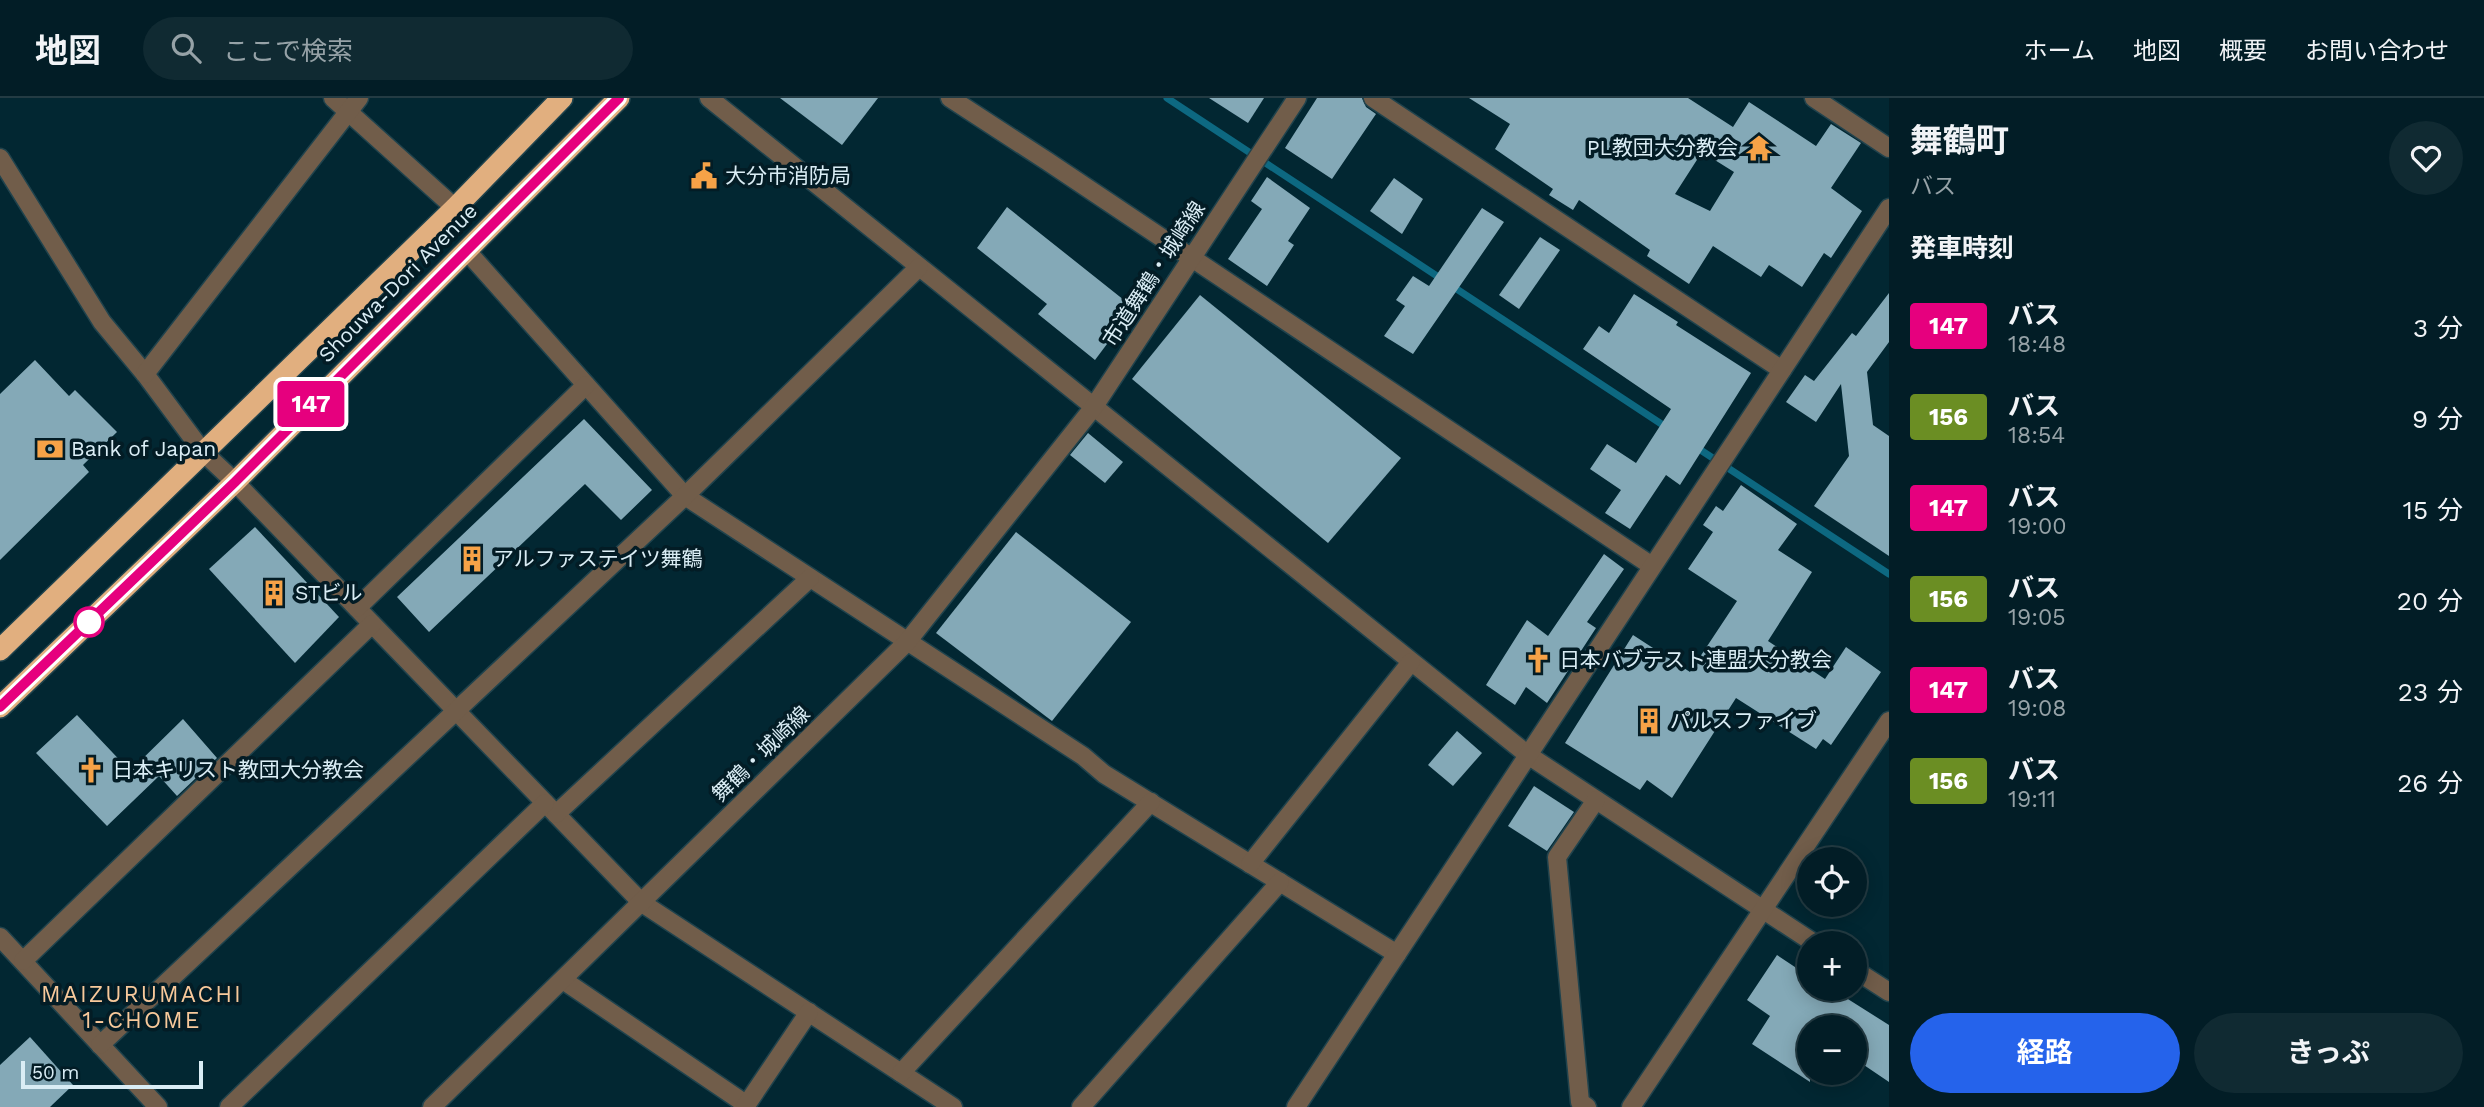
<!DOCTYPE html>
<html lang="ja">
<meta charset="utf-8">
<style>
:root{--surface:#021d26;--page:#102a32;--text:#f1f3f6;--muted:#96a2a7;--line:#233b43;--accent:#2563eb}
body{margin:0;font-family:"Work Sans","Noto Sans JP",sans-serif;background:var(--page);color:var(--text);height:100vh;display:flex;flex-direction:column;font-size:26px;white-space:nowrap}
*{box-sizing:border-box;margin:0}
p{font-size:23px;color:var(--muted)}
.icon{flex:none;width:38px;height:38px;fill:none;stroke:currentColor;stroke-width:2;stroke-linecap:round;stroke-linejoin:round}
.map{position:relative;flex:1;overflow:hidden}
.side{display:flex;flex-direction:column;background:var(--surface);width:595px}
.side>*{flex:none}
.badge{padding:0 14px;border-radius:5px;font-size:24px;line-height:46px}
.tools{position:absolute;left:1797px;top:749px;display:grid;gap:14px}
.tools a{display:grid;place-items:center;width:70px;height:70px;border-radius:50%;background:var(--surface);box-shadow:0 4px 18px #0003,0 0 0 2px var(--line);font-size:35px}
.scale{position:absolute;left:21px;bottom:18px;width:182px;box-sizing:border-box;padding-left:7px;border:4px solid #daedf5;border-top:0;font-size:19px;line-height:24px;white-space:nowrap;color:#daedf5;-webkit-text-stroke:5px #031c25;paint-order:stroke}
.map>.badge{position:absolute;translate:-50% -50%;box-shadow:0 0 0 4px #fff}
h2{padding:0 21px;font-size:26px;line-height:63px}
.round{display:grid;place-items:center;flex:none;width:74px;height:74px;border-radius:37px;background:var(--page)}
.head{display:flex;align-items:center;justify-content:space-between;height:119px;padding:0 21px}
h1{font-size:33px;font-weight:700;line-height:52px}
.cta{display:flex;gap:14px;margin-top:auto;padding:14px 21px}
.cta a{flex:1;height:80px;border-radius:42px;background:var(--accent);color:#fff;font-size:28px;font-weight:700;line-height:80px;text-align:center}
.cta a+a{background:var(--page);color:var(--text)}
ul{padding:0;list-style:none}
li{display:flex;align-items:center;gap:21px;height:91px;padding:0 21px}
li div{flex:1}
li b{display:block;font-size:26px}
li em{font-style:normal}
li .badge{min-width:77px;font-weight:700;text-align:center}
header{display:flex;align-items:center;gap:42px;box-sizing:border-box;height:98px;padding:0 35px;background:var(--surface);border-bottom:2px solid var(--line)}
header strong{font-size:33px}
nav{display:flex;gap:38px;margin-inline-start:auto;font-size:24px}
.search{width:490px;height:63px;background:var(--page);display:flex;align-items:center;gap:18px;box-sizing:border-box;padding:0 24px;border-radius:38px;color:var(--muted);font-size:26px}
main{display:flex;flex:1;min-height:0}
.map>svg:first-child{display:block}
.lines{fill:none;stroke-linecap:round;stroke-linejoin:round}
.stream{stroke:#0d6881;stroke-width:7}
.building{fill:#84a9b7;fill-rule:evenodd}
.minor-casing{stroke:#20434d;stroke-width:21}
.highway-casing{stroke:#20434d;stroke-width:24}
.minor{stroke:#715d4a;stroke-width:18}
.highway{stroke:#e1af7f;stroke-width:21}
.line-casing{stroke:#fff;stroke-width:16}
.line{stroke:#e6007e;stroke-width:10}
.stop-dot{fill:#fff;stroke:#e6007e;stroke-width:3.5}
.labels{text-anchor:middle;stroke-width:7;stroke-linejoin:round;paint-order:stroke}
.poi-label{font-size:21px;fill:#daedf5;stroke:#031c25;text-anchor:start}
.street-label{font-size:21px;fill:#daedf5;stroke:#031c25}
.neighbourhood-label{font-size:23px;letter-spacing:2px;fill:#f8c99b;stroke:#031c25}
</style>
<header>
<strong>地図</strong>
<div class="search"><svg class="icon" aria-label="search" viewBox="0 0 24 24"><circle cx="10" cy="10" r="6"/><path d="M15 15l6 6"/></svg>ここで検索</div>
<nav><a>ホーム</a><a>地図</a><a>概要</a><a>お問い合わせ</a></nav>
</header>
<main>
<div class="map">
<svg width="1889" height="1009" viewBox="0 0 1889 1009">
<rect width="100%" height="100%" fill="#022732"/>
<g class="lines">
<!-- stream -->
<g class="stream">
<path d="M 1167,0 L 1669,331"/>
<path d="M 1696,349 L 1889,476"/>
</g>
</g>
<!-- building -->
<g class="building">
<path d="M 780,0 L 878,0 L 842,47 Z"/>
<path d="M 1209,0 L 1264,0 L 1248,25 Z"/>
<path d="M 1317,0 L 1362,0 L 1366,9 L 1376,16 L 1332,81 L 1285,50 Z"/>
<path d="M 1469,0 L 1688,0 L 1733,29 L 1749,4 L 1816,48 L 1831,26 L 1861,45 L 1831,90 L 1862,113 L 1831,160 L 1824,155 L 1802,189 L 1769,167 L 1761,179 L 1713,148 L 1689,186 L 1647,158 L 1650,152 L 1579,102 L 1573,112 L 1549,97 L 1553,91 L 1495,51 L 1510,26 ZM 1702,54 L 1734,74 L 1710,113 L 1675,96 Z"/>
<path d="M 1267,79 L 1310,110 L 1288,143 L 1294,147 L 1267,188 L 1228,161 L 1262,111 L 1251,103 Z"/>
<path d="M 1394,80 L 1423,101 L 1402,136 L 1370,113 Z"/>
<path d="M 1007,109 L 1134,210 L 1095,262 L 1038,216 L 1047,206 L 977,150 Z"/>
<path d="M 1482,110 L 1504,124 L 1413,256 L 1384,238 L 1405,208 L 1396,202 L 1413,178 L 1429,188 Z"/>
<path d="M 1540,139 L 1560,152 L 1519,211 L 1499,197 Z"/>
<path d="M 1889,195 L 1889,244 L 1867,274 L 1873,327 L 1889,338 L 1889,458 L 1814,408 L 1849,358 L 1841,286 L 1816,324 L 1786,304 L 1805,277 L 1814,283 L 1852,235 L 1856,238 Z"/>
<path d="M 1634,196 L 1678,224 L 1676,227 L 1751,275 L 1680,387 L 1666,377 L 1630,431 L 1605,415 L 1621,392 L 1590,371 L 1607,346 L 1636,365 L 1671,311 L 1583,251 L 1599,228 L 1609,235 Z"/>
<path d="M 1200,197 L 1401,360 L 1328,445 L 1132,281 Z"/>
<path d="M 35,262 L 69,298 L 75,292 L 117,334 L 83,367 L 89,374 L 0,462 L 0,296 Z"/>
<path d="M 584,321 L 652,392 L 621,422 L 585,386 L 429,534 L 397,499 Z"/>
<path d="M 1088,335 L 1123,364 L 1105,385 L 1070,357 Z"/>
<path d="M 1741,387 L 1797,426 L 1778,452 L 1812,474 L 1768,543 L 1825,581 L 1846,549 L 1881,574 L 1831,647 L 1823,641 L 1816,651 L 1736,600 L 1672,700 L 1647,682 L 1640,692 L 1565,645 L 1633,537 L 1690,574 L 1737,503 L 1688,471 L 1713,434 L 1703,427 L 1716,408 L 1723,413 Z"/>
<path d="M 255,429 L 339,519 L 295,565 L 209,471 Z"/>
<path d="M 1016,434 L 1131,524 L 1052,623 L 936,535 Z"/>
<path d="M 1604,456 L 1624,471 L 1587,524 L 1596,530 L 1547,605 L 1526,589 L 1515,607 L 1486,587 L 1527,522 L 1548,538 Z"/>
<path d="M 77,617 L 130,673 L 183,621 L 217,660 L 177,698 L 159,678 L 107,728 L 36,655 Z"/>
<path d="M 1457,633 L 1482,655 L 1453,688 L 1428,667 Z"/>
<path d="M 1534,688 L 1574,714 L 1547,753 L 1508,728 Z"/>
<path d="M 1777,857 L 1810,879 L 1810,891 L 1832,891 L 1889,927 L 1889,984 L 1855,961 L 1855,929 L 1810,929 L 1810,984 L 1752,946 L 1770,918 L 1747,902 Z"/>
<path d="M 30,939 L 73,987 L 50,1009 L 0,1009 L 0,967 Z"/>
</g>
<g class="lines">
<!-- minor casing -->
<g class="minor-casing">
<g id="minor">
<path d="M 333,0 L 455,110"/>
<path d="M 709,0 L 1528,657 L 1814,845"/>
<path d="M 950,0 L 1047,63 L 1652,468"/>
<path d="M 1373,0 L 1782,272"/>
<path d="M 1814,0 L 1889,50"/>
<path d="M 0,60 L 102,224 L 145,276 L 203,354 L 235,384 L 642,805 L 953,1009"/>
<path d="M 466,152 L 685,398 L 1083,658 L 1104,676 L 1397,856"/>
<path d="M 145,276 L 359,0"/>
<path d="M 357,510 L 586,287"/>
<path d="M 556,716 L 810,480"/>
<path d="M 1250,766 L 1411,564"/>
<path d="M 0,839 L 158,1009"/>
<path d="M 23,863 L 372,526"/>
<path d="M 1855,872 L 1889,894"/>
<path d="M 563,882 L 747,1007"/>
<path d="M 100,947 L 685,398 L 919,169"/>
<path d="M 901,975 L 1151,704"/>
<path d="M 229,1009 L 545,705"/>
<path d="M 432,1009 L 907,544 L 1093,310 L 1297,0"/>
<path d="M 745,1009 L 809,914"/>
<path d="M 1081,1009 L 1280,784"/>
<path d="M 1296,1009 L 1889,110"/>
<path d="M 1587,1009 L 1580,1004 L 1557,759 L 1596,702"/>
<path d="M 1631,1009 L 1889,623"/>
</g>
</g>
<!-- highway casing -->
<g class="highway-casing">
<g id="highway">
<path d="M 0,552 L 455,110 L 562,0"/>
<path d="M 0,609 L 235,384 L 619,0"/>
</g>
</g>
<!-- minor -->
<use href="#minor" class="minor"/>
<!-- highway -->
<use href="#highway" class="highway"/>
</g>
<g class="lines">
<!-- line casing -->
<g class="line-casing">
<path id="line" d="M 0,609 L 235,384 L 619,0"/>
</g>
<!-- line -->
<use href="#line" class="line"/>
</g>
<!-- icons -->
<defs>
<g id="temple-bare" transform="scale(2.1)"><path d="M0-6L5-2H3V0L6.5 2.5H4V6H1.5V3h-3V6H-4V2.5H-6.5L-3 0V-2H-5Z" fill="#f6a247" stroke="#031c25" stroke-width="2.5" paint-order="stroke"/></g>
<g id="civic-bare" transform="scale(2.1)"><path d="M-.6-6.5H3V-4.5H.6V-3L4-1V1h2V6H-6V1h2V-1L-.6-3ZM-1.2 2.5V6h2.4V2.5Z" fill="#f6a247" stroke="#031c25" stroke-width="2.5" paint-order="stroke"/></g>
<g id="bank-bare" transform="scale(2.1)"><path d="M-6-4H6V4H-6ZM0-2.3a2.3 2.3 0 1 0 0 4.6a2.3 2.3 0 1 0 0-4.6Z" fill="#f6a247" stroke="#031c25" stroke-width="2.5" paint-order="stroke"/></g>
<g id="building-bare" transform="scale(2.1)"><path d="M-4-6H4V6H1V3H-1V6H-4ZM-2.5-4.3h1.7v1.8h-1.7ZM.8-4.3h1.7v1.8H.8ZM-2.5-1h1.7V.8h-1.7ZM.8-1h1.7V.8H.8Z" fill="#f6a247" stroke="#031c25" stroke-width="2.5" paint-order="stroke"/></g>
<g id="church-bare" transform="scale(2.1)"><path d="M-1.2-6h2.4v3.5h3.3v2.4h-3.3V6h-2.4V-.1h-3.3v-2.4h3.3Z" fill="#f6a247" stroke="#031c25" stroke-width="2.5" paint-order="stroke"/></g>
</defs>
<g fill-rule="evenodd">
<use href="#temple-bare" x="1759" y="50"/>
<use href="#civic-bare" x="704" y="78"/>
<use href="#bank-bare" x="50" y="351"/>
<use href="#building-bare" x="472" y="461"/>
<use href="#building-bare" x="274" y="495"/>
<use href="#church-bare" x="1538" y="562"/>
<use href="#building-bare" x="1649" y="623"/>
<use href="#church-bare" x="91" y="672"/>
</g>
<!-- markers -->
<circle class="stop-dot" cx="89" cy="524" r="14"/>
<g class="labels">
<!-- poi labels -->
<g class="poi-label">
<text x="1738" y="57" text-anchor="end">PL教団大分教会</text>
<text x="725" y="85">大分市消防局</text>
<text x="71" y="358">Bank of Japan</text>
<text x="493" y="468">アルファステイツ舞鶴</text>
<text x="295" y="502">STビル</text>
<text x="1559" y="569">日本バブテスト連盟大分教会</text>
<text x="1670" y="630">パルスファイブ</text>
<text x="112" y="679">日本キリスト教団大分教会</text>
</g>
<!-- street labels -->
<g class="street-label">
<text transform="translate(1154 176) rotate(-57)" y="7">市道舞鶴・城崎線</text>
<text transform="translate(398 185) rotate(-45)" y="7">Shouwa-Dori Avenue</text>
<text transform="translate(761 656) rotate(-44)" y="7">舞鶴・城崎線</text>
</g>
<!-- neighbourhood labels -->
<g class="neighbourhood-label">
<text x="142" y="904">MAIZURUMACHI<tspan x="142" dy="26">1-CHOME</tspan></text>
</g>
</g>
</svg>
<div class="tools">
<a><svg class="icon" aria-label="locate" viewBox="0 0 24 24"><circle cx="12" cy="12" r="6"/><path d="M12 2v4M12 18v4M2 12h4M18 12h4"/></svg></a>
<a>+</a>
<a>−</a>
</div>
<div class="scale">50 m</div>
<b class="badge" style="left:311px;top:306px;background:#e6007e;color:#fff">147</b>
</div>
<section class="side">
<div class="head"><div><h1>舞鶴町</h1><p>バス</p></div><a class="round"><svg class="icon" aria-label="heart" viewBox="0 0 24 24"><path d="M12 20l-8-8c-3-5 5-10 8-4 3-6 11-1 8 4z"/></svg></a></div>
<h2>発車時刻</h2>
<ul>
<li><span class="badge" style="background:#e6007e;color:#fff">147</span><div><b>バス</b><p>18:48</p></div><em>3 分</em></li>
<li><span class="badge" style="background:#6b8e23;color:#fff">156</span><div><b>バス</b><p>18:54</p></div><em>9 分</em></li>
<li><span class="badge" style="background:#e6007e;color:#fff">147</span><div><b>バス</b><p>19:00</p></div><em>15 分</em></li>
<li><span class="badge" style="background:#6b8e23;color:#fff">156</span><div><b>バス</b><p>19:05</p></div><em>20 分</em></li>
<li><span class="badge" style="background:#e6007e;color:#fff">147</span><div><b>バス</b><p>19:08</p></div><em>23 分</em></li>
<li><span class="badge" style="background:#6b8e23;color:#fff">156</span><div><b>バス</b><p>19:11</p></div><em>26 分</em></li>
</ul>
<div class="cta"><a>経路</a><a>きっぷ</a></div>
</section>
</main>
